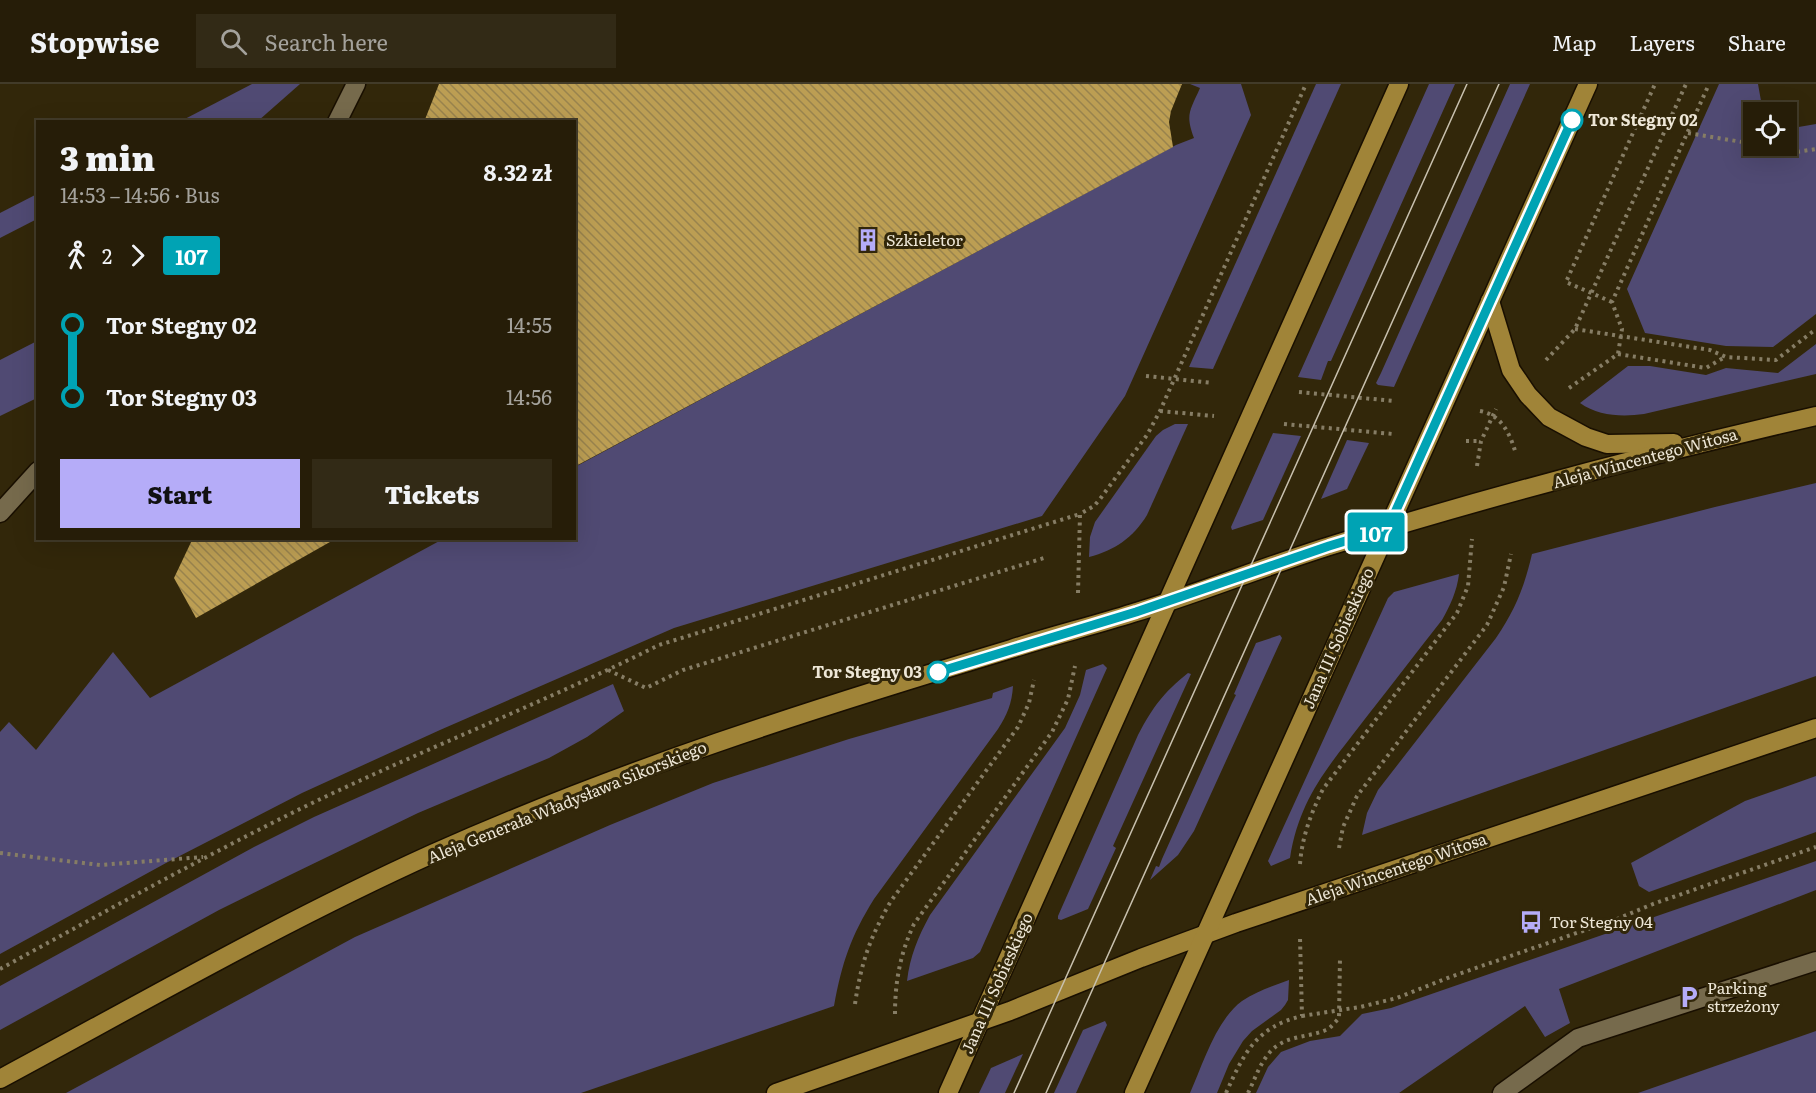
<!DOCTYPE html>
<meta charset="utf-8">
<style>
:root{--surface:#261d08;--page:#322a16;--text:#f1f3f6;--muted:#a4a29c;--line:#423b29;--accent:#b5acf8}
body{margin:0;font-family:Literata,serif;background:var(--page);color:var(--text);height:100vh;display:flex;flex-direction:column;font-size:22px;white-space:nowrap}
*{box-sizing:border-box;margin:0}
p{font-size:20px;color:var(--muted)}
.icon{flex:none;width:33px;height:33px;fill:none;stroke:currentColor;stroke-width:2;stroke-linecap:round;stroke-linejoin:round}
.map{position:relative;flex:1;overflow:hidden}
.drawer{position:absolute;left:36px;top:36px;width:540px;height:420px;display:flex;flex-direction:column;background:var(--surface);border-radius:0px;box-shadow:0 6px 24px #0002,0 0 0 2px var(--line)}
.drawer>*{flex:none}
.badge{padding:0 12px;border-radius:4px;font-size:21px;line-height:39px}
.controls{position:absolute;left:1743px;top:18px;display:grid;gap:12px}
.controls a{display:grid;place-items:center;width:54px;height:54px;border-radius:0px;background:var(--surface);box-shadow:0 6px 24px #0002,0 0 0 2px var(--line);font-size:30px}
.map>.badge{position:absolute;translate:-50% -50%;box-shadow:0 0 0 3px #fff}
.legs{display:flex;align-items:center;gap:9px;height:66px;padding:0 24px;font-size:20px}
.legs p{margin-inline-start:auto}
.summary{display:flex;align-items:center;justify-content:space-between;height:102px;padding:0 24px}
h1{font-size:33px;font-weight:800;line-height:45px}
.action{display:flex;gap:12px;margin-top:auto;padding:12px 24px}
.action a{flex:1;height:69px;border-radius:0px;background:var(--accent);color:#111;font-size:24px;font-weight:800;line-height:69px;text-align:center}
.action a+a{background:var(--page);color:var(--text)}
ul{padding:0 24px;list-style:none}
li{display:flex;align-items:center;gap:21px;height:72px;font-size:22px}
li i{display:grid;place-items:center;width:9px;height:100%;margin:0 8px;background:currentColor}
li i::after{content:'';width:15px;height:15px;margin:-8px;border:4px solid;border-radius:50%;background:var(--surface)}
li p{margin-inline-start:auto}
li:first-child i{background:linear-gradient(#0000 50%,currentColor 0)}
li:last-child i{background:linear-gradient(currentColor 50%,#0000 0)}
header{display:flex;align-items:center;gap:36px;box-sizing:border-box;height:84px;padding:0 30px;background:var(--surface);border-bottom:2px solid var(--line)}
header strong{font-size:28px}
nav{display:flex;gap:33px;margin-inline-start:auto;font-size:21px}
.search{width:420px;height:54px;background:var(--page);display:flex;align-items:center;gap:15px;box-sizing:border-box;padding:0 21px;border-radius:0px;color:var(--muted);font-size:22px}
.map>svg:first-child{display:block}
.green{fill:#504a73}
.building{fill:url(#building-back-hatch)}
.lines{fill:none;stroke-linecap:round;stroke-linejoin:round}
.minor-casing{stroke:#190f00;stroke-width:21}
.major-casing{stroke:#190f00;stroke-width:21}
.path{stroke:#867d65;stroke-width:4;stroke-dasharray:3 4.5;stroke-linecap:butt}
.minor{stroke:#766a4c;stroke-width:18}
.major{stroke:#a08438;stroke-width:18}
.tram{stroke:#c8c0ae;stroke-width:1.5}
.line-1-casing{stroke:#fff;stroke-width:14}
.line-1{stroke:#00a3b4;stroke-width:9}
.stop-1-dot{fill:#fff;stroke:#00a3b4;stroke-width:3}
.labels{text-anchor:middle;stroke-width:6;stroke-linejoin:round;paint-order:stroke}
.stop-label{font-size:16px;font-weight:bold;fill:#eee7d7;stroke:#32270a;text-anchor:start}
.poi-label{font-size:16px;fill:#eee7d7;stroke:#32270a;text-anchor:start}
.street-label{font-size:16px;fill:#eee7d7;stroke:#32270a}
</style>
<header>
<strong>Stopwise</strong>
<div class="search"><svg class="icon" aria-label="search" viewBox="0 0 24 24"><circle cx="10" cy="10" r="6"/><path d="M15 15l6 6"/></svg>Search here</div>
<nav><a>Map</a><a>Layers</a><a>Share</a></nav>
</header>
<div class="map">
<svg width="1816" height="1009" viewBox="0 0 1816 1009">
<defs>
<pattern id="building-back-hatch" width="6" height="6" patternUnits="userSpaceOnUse" patternTransform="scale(1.5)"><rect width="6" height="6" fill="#bc9e53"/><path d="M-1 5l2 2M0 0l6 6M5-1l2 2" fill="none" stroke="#99834d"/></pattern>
</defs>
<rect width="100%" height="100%" fill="#32270a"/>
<!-- green -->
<g class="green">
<path d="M 252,0 L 300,0 L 258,37 L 181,37 Z"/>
<path d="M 1190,0 L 1241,0 L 1251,31 L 1125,312 L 1042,432 L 674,544 L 440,646 L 302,709 L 166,779 L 0,870 L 0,648 L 9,638 L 36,666 L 113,568 L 150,614 L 443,455 L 574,454 L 575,383 L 1176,61 L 1194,54 C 1185,30 1190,27 1200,4 Z"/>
<path d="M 1316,0 L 1341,0 L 1213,285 L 1189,283 Z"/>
<path d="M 1429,0 L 1455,0 L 1331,277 L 1328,277 L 1321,296 L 1298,293 Z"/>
<path d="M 1510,0 L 1530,0 L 1394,303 L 1378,301 L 1376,299 L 1381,289 Z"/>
<path d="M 1719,0 L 1758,0 L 1763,28 L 1754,28 L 1754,62 L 1786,62 L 1787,45 L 1816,40 L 1816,230 L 1773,263 L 1726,262 L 1645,249 L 1627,205 Z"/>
<path d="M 37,110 L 37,135 L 0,154 L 0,129 Z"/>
<path d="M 37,257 L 37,314 L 0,332 L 0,276 Z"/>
<path d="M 1816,260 L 1816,290 L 1644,330 C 1622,333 1598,332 1580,319 L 1628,282 L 1650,282 L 1706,291 L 1726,284 L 1778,289 Z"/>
<path d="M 1175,340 L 1188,340 L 1147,431 C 1133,454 1115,466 1089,473 L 1090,453 L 1095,438 L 1156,352 L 1163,346 Z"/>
<path d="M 1273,349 L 1301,352 L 1263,436 L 1232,446 L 1231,443 Z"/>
<path d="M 1347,356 L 1369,359 L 1347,405 L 1321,415 Z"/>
<path d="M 1816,399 L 1816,592 L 1362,751 L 1367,729 L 1378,706 L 1496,554 C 1515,526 1524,504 1532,470 L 1715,423 Z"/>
<path d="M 1459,490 C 1457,507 1450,522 1442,536 C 1417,568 1393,599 1368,631 C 1331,680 1300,711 1290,774 L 1271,782 L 1268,777 L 1388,514 L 1394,508 Z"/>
<path d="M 1280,551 L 1282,554 L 1194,747 L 1178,771 L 1150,796 L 1156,782 L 1159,783 L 1162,775 L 1232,619 L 1236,611 L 1234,610 L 1256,559 Z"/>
<path d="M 1103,580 L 1107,584 L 980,868 L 973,874 L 907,897 C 910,872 918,853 930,831 L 1065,644 L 1080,611 L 1086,586 Z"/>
<path d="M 1188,589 L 1191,590 L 1113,762 L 1116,764 L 1088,825 L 1061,836 L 1058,835 L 1058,832 L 1138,651 C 1153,623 1163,609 1188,589 Z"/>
<path d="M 613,600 L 624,627 L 587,653 L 549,674 L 418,729 L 290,791 L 219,826 L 0,946 L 0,902 L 254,763 L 314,733 Z"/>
<path d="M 1013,602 C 1012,619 1007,631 998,645 L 874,815 C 851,852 842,878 834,922 L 581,1009 L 66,1009 L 355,853 L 610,741 L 713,699 L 849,655 L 992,614 L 993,609 Z"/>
<path d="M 1816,692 L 1816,748 L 1649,808 L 1639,802 L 1631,779 L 1745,717 Z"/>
<path d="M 1816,777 L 1816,806 L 1559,905 L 1570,939 L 1545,953 L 1525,922 L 1399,1009 L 1256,1009 L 1268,983 L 1281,968 L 1310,957 L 1340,952 L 1362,930 L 1391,924 Z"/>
<path d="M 1289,896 L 1288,916 L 1285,921 L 1281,926 L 1252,947 L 1243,957 L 1229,980 L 1217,1009 L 1190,1009 C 1203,980 1216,936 1242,917 C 1257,907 1273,902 1289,896 Z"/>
<path d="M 1105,937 L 1107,941 L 1076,1009 L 1054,1009 L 1083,946 Z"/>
<path d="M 1816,947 L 1816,1009 L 1638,1009 Z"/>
<path d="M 1023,970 L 1005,1009 L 979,1009 L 991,984 Z"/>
</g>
<!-- building -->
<g class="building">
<path d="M 439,0 L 1182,0 L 1171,27 L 1169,38 L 1173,63 L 574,383 L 574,38 L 424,38 Z"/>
<path d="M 193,454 L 337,454 L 196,534 L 174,494 Z"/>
</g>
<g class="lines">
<!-- minor casing -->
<g class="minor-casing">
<g id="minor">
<path d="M 337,38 L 356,0"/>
<path d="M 0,429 L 38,387"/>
<path d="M 1502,1009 L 1578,954 L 1816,877"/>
</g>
</g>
<!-- major casing -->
<g class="major-casing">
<g id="major">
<path d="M 1490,217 L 1511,286 L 1528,311 L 1549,333 L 1586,353 L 1607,360 L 1674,359"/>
<path d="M 0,995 C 143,918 284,837 432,770 C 620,686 815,624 1011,565 C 1051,552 1092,542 1133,529 C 1201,509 1267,481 1336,460 C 1494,411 1655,369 1816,332"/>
<path d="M 776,1009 L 1010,927 L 1141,874 L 1236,839 L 1816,644"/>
<path d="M 948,1009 L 1399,0"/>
<path d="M 1134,1009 L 1588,0"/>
</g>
</g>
<!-- path -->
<g class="path">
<path d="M 1688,49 L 1754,60"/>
<path d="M 1761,62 L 1784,70 L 1816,65"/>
<path d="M 1612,218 L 1566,198 L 1655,0"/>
<path d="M 1575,245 L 1710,266 L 1726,273 L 1776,276 L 1816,245"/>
<path d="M 1618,270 L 1706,284 L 1725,273"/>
<path d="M 1546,276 L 1575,245 L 1686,0"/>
<path d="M 1146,292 L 1213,299"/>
<path d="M 1569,304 L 1618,270 L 1622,245 L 1612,218 L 1709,0"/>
<path d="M 1299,308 L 1394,317"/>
<path d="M 1160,327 L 1214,332"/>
<path d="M 1480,327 C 1502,331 1510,350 1516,370"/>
<path d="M 1284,340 L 1393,350"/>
<path d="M 1466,357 L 1481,357"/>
<path d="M 1477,382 L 1481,357 L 1496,325"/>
<path d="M 1078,509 L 1080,430 L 1094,422 L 1100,415 L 1147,351 L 1160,327 L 1306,0"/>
<path d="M 608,586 L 646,604 L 683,586 L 1044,474"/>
<path d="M 1339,764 L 1343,743 L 1357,712 L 1487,541 L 1504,503 L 1511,470"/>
<path d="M 0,769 L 100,781 L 203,773"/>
<path d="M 1300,780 C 1302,753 1311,729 1323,705 L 1457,529 L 1468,502 L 1472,455"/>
<path d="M 0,885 C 101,830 201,774 304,723 C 421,666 543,619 659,561 L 1080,430"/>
<path d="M 855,920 C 861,879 870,853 891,817 L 1018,643 L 1029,619 L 1034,596"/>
<path d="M 895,930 C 895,898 900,870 914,840 L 1052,648 L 1068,615 L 1075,582"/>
<path d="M 1302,932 L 1360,923 L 1397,914 L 1450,893 L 1617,835 L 1653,820 L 1816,763"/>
<path d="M 1226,1009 C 1244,969 1256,943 1302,932 L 1300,854"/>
<path d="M 1248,1009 C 1255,995 1260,979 1270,968 C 1285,951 1307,954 1326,946 C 1331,944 1335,938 1339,934 L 1340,874"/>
</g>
<!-- minor -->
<use href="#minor" class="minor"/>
<!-- major -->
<use href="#major" class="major"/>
<!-- tram -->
<g class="tram">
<path d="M 1014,1009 L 1467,0"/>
<path d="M 1046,1009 L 1499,0"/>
</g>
</g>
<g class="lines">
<!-- line-1 casing -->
<g class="line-1-casing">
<path id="line-1" d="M 938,588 L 1136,528 L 1329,462 L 1388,444 L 1572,36"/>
</g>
<!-- line-1 -->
<use href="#line-1" class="line-1"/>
</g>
<!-- icons -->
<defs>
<g id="building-bare" transform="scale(1.8)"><path d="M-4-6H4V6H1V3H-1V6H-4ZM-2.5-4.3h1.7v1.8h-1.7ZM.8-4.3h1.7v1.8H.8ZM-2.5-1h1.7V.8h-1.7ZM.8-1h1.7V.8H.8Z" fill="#b5acf8" stroke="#32270a" stroke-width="2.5" paint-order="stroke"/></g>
<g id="bus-bare" transform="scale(1.8)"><path d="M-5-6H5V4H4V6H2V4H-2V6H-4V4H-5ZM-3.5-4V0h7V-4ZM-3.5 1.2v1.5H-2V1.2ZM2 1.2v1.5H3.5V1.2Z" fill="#b5acf8" stroke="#32270a" stroke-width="2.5" paint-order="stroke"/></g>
<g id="parking-bare" transform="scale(1.8)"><path d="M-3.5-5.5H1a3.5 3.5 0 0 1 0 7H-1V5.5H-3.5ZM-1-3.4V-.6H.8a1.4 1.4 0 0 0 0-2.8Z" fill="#b5acf8" stroke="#32270a" stroke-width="2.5" paint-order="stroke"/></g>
</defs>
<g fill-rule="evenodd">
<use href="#building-bare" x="868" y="156"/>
<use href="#bus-bare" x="1531" y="838"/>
<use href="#parking-bare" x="1689" y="913"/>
</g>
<!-- markers -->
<g class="stop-1-dot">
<circle cx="1572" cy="36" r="10"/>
<circle cx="938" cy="588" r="10"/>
</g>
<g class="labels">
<!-- stop labels -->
<g class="stop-label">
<text x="1588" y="42">Tor Stegny 02</text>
<text x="922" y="594" text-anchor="end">Tor Stegny 03</text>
</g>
<!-- poi labels -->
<g class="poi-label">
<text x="886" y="162">Szkieletor</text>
<text x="1549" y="844">Tor Stegny 04</text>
<text x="1707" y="910">Parking<tspan x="1707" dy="18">strzeżony</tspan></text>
</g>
<!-- street labels -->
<g class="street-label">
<text transform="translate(1645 374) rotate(-15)" y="6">Aleja Wincentego Witosa</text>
<text transform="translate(1338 554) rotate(-66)" y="6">Jana III Sobieskiego</text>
<text transform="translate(567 718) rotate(-22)" y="6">Aleja Generała Władysława Sikorskiego</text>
<text transform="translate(1396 785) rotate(-19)" y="6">Aleja Wincentego Witosa</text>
<text transform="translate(997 899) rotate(-66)" y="6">Jana III Sobieskiego</text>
</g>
</g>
</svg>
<div class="controls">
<a><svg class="icon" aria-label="locate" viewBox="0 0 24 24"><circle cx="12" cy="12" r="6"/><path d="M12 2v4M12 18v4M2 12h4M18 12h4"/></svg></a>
</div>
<b class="badge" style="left:1376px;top:448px;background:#00a3b4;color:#fff">107</b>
<section class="drawer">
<div class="summary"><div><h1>3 min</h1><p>14:53 – 14:56 · Bus</p></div><b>8.32 zł</b></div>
<div class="legs"><svg class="icon" aria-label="walk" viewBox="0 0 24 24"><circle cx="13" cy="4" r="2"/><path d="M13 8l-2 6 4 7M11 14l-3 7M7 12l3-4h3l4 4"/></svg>2<svg class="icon" aria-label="forward" viewBox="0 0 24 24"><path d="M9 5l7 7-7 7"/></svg><b class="badge" style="background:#00a3b4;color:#fff">107</b></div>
<ul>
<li><i style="color:#00a3b4"></i><b>Tor Stegny 02</b><p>14:55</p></li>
<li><i style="color:#00a3b4"></i><b>Tor Stegny 03</b><p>14:56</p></li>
</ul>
<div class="action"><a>Start</a><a>Tickets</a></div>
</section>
</div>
